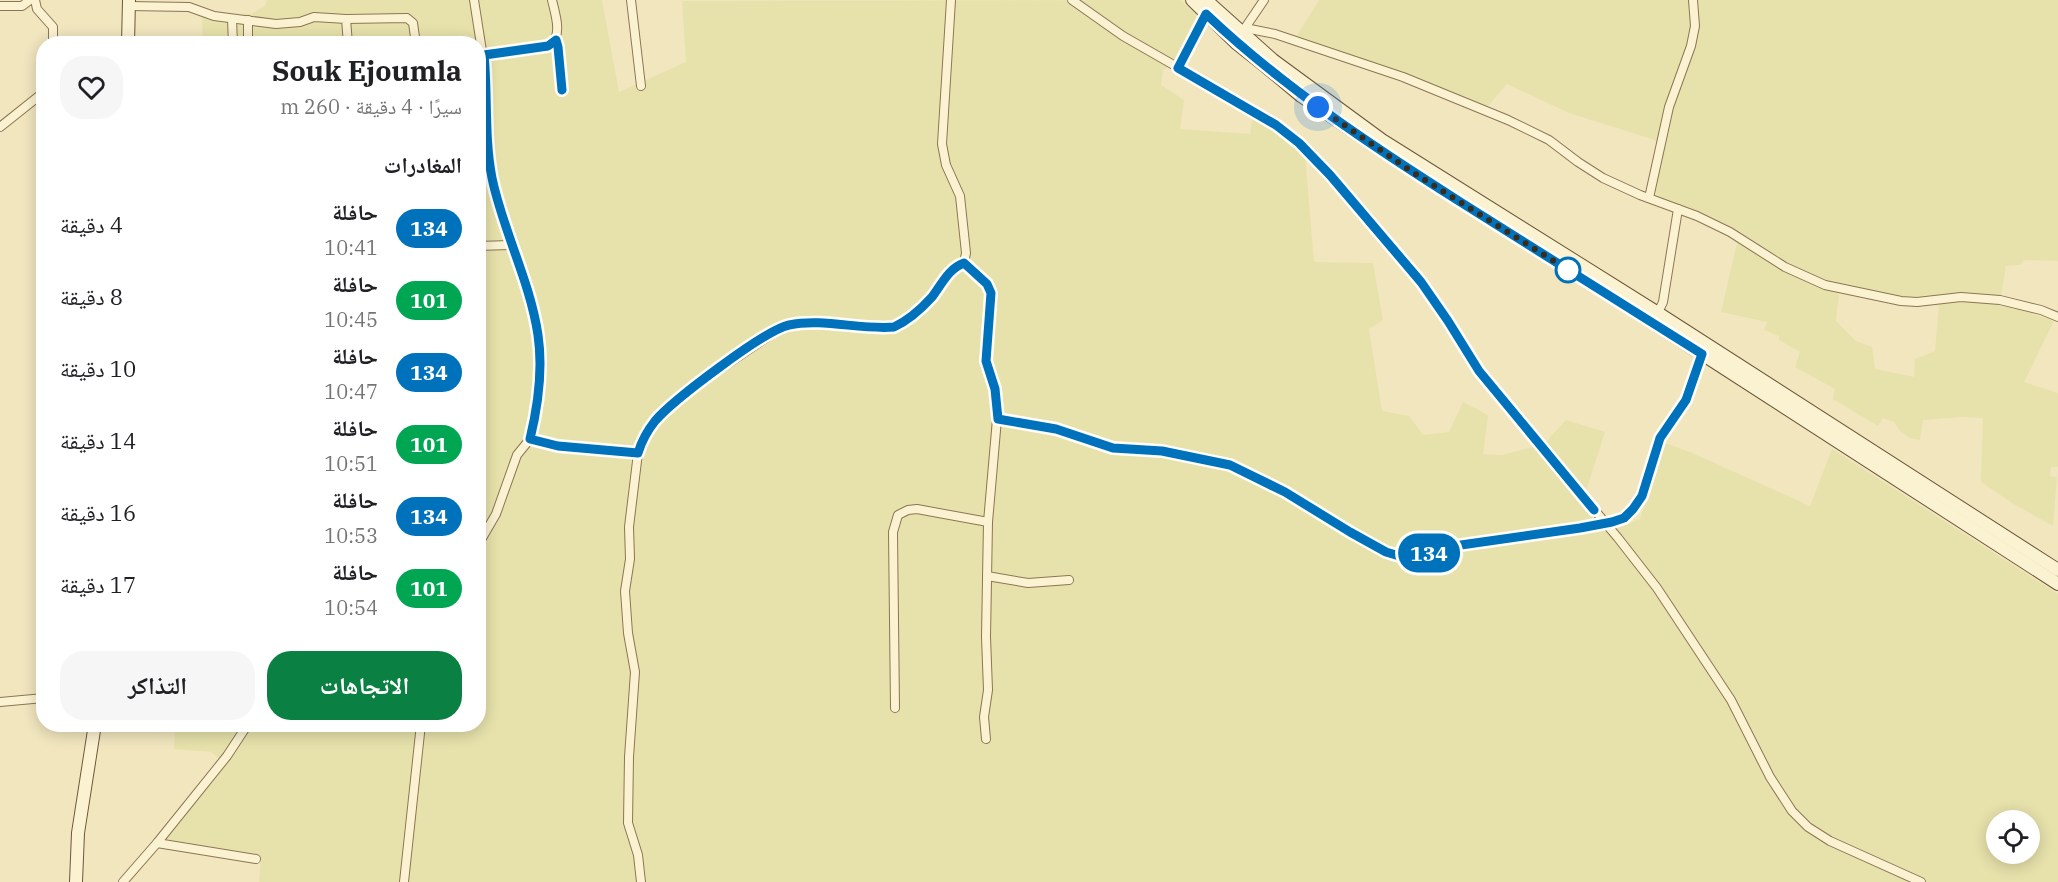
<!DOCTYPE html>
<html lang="ar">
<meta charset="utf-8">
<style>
:root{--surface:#fff;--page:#f6f6f6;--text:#202124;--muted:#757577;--accent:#0b8043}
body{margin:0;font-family:"IBM Plex Serif","Noto Naskh Arabic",serif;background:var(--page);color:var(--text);direction:rtl;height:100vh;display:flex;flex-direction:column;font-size:22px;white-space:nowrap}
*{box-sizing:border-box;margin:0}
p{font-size:20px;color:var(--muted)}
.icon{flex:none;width:33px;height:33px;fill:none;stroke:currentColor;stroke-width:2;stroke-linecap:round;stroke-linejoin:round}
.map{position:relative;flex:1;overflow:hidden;direction:ltr}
.details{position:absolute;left:36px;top:36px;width:450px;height:696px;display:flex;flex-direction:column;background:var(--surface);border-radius:24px;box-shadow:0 3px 15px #0003;direction:rtl}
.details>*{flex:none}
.badge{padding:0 12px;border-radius:20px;font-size:21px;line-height:39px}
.tools{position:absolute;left:1986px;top:810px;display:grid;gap:12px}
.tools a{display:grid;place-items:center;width:54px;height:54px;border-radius:50%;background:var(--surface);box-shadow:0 3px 15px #0003;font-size:30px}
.you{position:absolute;width:30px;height:30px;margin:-15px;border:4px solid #fff;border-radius:50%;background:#1a73e8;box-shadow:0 0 0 9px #1a73e833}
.map>.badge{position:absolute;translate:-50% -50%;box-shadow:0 0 0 3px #fff}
h2{padding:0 24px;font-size:22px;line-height:54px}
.round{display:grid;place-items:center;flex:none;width:63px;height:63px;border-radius:24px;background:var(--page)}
.summary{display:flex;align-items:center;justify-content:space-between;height:102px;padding:0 24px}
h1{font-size:28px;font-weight:700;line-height:45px}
.cta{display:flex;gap:12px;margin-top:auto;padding:12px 24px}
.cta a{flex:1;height:69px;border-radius:24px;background:var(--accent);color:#fff;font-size:24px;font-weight:700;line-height:69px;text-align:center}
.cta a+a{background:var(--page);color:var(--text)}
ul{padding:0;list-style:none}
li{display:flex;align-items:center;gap:18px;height:72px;padding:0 24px}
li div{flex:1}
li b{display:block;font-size:22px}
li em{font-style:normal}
li .badge{min-width:66px;font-weight:700;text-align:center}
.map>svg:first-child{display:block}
.farmland{fill:#e7e2ab;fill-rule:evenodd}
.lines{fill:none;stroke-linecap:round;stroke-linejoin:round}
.minor-casing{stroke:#8b7655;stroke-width:10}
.secondary-casing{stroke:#6c5639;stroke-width:14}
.minor{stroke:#fbf2d2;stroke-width:8}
.secondary{stroke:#fbf2d2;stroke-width:12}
.line-casing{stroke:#fff;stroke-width:14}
.line{stroke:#0072bc;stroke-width:9}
.walk{stroke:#392c1b;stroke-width:6;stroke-dasharray:0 10.8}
.stop-dot{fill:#fff;stroke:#0072bc;stroke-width:3}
</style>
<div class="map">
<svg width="2058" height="882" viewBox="0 0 2058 882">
<rect width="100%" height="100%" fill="#f1e6be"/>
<!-- farmland -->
<g class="farmland">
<path d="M 267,0 L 602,0 L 619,92 L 686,62 L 682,1 L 1180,0 L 1201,18 L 1180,60 L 1163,70 L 1161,85 L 1184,100 L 1180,129 L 1250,134 L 1253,115 L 1284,134 L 1305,155 L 1314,262 L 1373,263 L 1383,320 L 1369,329 L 1382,411 L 1409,416 L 1423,435 L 1449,432 L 1463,402 L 1488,415 L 1483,454 L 1502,455 L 1544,444 L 1566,420 L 1605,432 L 1585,494 L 1613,530 L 1640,519 L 1665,443 L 1690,452 L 1810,506 L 1832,449 L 2058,594 L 2058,882 L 259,882 L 261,858 L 160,841 L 224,762 L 211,752 L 174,749 L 175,725 L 478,724 L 478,44 L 203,43 L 202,16 L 211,13 L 251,14 L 265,6 ZM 1996,820 L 2030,820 L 2030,854 L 1996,854 Z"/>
<path d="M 1319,0 L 2058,0 L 2058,261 L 2024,260 L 2020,265 L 2006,266 L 2001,296 L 1978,293 L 1916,299 L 1898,297 L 1817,279 L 1788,265 L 1726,226 L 1657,196 L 1654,189 L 1658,141 L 1569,113 L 1507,84 L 1486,108 L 1377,64 L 1296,37 Z"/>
<path d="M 1738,239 L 1781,268 L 1810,283 L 1839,294 L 1836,321 L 1856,341 L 1872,347 L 1875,369 L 1914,377 L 1915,359 L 1935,351 L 1939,304 L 1977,301 L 2019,309 L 2054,321 L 2024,382 L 2058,393 L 2058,467 L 2051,467 L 2050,476 L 2057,477 L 2053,526 L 2012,503 L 1981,482 L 1983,418 L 1962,417 L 1923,420 L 1920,440 L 1910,438 L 1900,431 L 1894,422 L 1883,418 L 1878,426 L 1833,399 L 1835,389 L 1795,367 L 1800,352 L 1779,340 L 1779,336 L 1764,330 L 1767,322 L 1721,312 Z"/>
</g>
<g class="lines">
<!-- minor casing -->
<g class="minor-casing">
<g id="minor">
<path d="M 35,0 L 37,9 L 53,27 L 53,44"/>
<path d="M 474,0 L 487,83 L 487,144 L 492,177 L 529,298 L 538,335 L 540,369 L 535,417 L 530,439 L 517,455 L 496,514 L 478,545"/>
<path d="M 631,0 L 641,86"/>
<path d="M 951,0 L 942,144 L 946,165 L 960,196 L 966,253 L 964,263 L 987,284 L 991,293 L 986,361 L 995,389 L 997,419 L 988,522 L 986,637 L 988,690 L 984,717 L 986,739"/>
<path d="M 1072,0 L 1123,36 L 1254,111 L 1299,143 L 1367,216 L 1411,270 L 1430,294 L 1478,371 L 1618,538 L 1657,588 L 1731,700 L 1770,777 L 1792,811 L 1808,827 L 1830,841 L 1921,882"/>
<path d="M 0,6 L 22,6 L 30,0"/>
<path d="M 129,6 L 189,7 L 214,16 L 276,24 L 300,22 L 314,17 L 346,19 L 348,44"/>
<path d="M 232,19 L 233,44"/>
<path d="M 346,19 L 407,18 L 413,23 L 416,44"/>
<path d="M 1245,28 L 1264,0"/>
<path d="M 1241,36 L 1245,28 L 1275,34 L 1403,77 L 1508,120 L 1549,140 L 1578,162 L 1603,178 L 1640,195 L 1697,216 L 1730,232 L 1785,267 L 1825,285 L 1901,301 L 1917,302 L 1961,297 L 2000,300 L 2041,310 L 2058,317"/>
<path d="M 556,40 L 558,47 L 562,90"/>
<path d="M 248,44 L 248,20"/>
<path d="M 484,55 L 552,44 C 562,33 555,13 552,0"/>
<path d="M 1178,68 L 1206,14"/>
<path d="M 0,127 L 44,92"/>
<path d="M 1649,198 L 1669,107 L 1691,46 L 1695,26 L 1693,0"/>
<path d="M 478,246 L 511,245"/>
<path d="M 1656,317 L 1663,302 L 1678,209"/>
<path d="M 997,419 L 1056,429 L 1113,448 L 1162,451 L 1230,465 L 1285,492 L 1350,532 L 1386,552 L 1406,558 L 1461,545 L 1580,528 L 1612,522 L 1624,517 L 1633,509 L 1642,496 L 1660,438 L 1686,400 L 1702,354"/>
<path d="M 530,439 L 558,446 L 638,453"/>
<path d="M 987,576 L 1028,583 L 1069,580"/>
<path d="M 0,702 L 44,698"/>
<path d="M 895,708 L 893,532 L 898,515 L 908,510 L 917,509 L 988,522"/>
<path d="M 157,843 L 256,859"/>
<path d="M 123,882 L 157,843 L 227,756 L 248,724"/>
<path d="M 404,882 L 421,724"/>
<path d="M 641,882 L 638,855 L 628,823 L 629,757 L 635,672 L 628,633 L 625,591 L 630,559 L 629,527 L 638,453 L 646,433 L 661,415 L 705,379 L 779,329 C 809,315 861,330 894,327 C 907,321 923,308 932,297 C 942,284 948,269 964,263"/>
</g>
</g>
<!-- secondary casing -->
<g class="secondary-casing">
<g id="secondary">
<path d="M 1192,0 L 1236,43 L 1265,66 L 1301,96 L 1369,142 L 1702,354 L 2058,584"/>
<path d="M 1206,0 L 1273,60 L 1382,140 L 1658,313 L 2058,570"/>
<path d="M 128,44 L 129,0"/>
<path d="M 76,882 L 78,833 L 95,724"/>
</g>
</g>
<!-- minor -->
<use href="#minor" class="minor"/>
<!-- secondary -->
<use href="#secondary" class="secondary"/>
</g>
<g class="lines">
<!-- line casing -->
<g class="line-casing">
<path id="line" d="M 562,90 L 558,47 L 556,40 L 548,46 L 484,55 C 488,96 484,137 492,178 C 503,231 530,281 538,335 C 543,369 538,406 530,439 L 558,446 L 638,453 C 642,440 647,431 655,421 C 673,400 765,330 789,325 C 823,318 860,330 894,327 C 907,321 922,308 932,297 C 942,284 948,269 964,263 L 987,284 L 991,293 L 986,361 L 995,389 L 998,419 L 1056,429 L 1113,448 L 1162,451 L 1230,465 L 1285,492 L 1350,532 L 1386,552 L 1406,558 L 1461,545 L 1580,528 L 1612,522 L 1624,518 L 1633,509 L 1642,496 L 1660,438 L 1686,400 L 1702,354 C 1622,303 1542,254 1462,203 C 1372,146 1283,87 1206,14 L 1178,68 L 1276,125 L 1299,143 L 1330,175 L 1421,282 L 1448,321 L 1479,371 L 1594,510"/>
</g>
<!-- line -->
<use href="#line" class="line"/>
<!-- walk -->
<path class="walk" d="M 1318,107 L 1411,171 L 1568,270"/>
</g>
<!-- markers -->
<circle class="stop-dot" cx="1568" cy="270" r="12"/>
</svg>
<div class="tools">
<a><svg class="icon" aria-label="locate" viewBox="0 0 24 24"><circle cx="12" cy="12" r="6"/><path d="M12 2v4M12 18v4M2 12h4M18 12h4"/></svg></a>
</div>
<div class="you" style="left:1318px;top:107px"></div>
<b class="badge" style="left:1429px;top:553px;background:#0072bc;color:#fff">134</b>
<section class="details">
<div class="summary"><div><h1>Souk Ejoumla</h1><p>سيرًا · 4 دقيقة · 260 m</p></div><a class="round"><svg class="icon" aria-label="heart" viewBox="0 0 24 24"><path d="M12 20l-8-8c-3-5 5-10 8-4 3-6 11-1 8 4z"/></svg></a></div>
<h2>المغادرات</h2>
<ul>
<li><span class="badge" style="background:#0072bc;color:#fff">134</span><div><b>حافلة</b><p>10:41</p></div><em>4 دقيقة</em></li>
<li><span class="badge" style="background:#00a651;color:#fff">101</span><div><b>حافلة</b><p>10:45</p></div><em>8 دقيقة</em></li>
<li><span class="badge" style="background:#0072bc;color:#fff">134</span><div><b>حافلة</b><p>10:47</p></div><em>10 دقيقة</em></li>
<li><span class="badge" style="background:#00a651;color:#fff">101</span><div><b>حافلة</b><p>10:51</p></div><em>14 دقيقة</em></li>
<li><span class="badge" style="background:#0072bc;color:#fff">134</span><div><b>حافلة</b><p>10:53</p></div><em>16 دقيقة</em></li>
<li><span class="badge" style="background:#00a651;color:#fff">101</span><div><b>حافلة</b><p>10:54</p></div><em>17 دقيقة</em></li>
</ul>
<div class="cta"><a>الاتجاهات</a><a>التذاكر</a></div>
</section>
</div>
